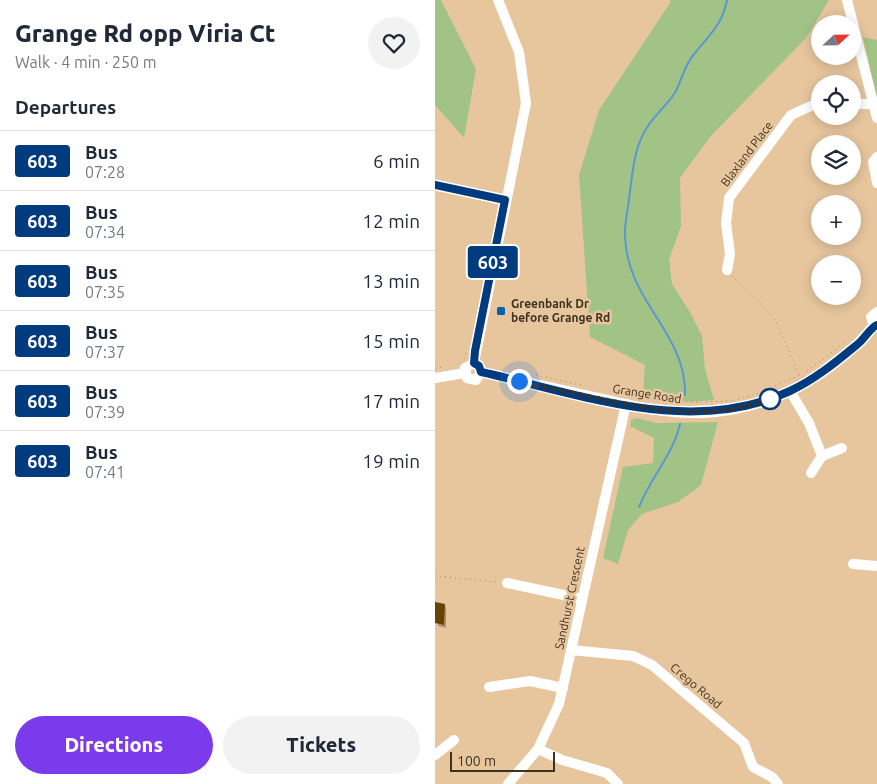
<!DOCTYPE html>
<meta charset="utf-8">
<style>
:root{--surface:#fff;--page:#f2f2f3;--text:#1f2937;--muted:#747a83;--line:#e0e1e3;--accent:#7c3aed}
body{margin:0;font-family:Ubuntu,sans-serif;background:var(--page);color:var(--text);height:100vh;display:flex;flex-direction:column;font-size:19px;white-space:nowrap}
*{box-sizing:border-box;margin:0}
p{font-size:16px;color:var(--muted)}
.icon{flex:none;width:28px;height:28px;fill:none;stroke:currentColor;stroke-width:2;stroke-linecap:round;stroke-linejoin:round}
.map{position:relative;flex:1;overflow:hidden}
.sheet{display:flex;flex-direction:column;background:var(--surface);width:435px}
.sheet>*{flex:none}
.badge{padding:0 10px;border-radius:4px;font-size:18px;line-height:32px}
.needle{width:32px;rotate:68deg}
.controls{position:absolute;left:376px;top:15px;display:grid;gap:10px}
.controls a{display:grid;place-items:center;width:50px;height:50px;border-radius:50%;background:var(--surface);box-shadow:0 2px 12px #0003;font-size:25px}
.scale{position:absolute;left:15px;bottom:12px;width:105px;box-sizing:border-box;padding-left:5px;border:2px solid #3d3120;border-top:0;font-size:14px;line-height:18px;white-space:nowrap;color:#3d3120;-webkit-text-stroke:4px #e7c69e;paint-order:stroke}
.you{position:absolute;width:25px;height:25px;margin:-12px;border:4px solid #fff;border-radius:50%;background:#1a73e8;box-shadow:0 0 0 8px #1a73e833}
.map>.badge{position:absolute;translate:-50% -50%;box-shadow:0 0 0 2px #fff}
h2{padding:0 15px;font-size:19px;line-height:45px}
.round{display:grid;place-items:center;flex:none;width:52px;height:52px;border-radius:26px;background:var(--page)}
.summary{display:flex;align-items:center;justify-content:space-between;height:85px;padding:0 15px}
h1{font-size:24px;font-weight:800;line-height:38px}
.action{display:flex;gap:10px;margin-top:auto;padding:10px 15px}
.action a{flex:1;height:58px;border-radius:30px;background:var(--accent);color:#fff;font-size:20px;font-weight:800;line-height:58px;text-align:center}
.action a+a{background:var(--page);color:var(--text)}
ul{padding:0;list-style:none}
li{display:flex;align-items:center;gap:15px;height:60px;padding:0 15px;border-top:1px solid var(--line)}
li div{flex:1}
li b{display:block;font-size:19px}
li em{font-style:normal}
li .badge{min-width:55px;font-weight:700;text-align:center}
main{display:flex;flex:1;min-height:0}
.map>svg:first-child{display:block}
.green{fill:#a1c486}
.lines{fill:none;stroke-linecap:round;stroke-linejoin:round}
.stream{stroke:#5d95d3;stroke-width:2}
.building{fill:#694300;filter:url(#shadow)}
.path{stroke:#a1886a;stroke-width:1;stroke-dasharray:1 4;stroke-linecap:butt}
.minor{stroke:#fff;stroke-width:10}
.line-casing{stroke:#fff;stroke-width:11}
.line{stroke:#003b80;stroke-width:8}
.walk{stroke:#3d3120;stroke-width:5;stroke-dasharray:0 9}
.poi-dot{fill:#0960ae;stroke:#e7c69e;stroke-width:2}
.stop-dot{fill:#fff;stroke:#003b80;stroke-width:2.5}
.labels{text-anchor:middle;stroke-width:5;stroke-linejoin:round;paint-order:stroke}
.street-label{font-size:12px;fill:#3d3120;stroke:#e7c69e}
.poi-label{font-size:12px;font-weight:bold;fill:#3d3120;stroke:#e7c69e;text-anchor:start}
</style>
<main>
<section class="sheet">
<div class="summary"><div><h1>Grange Rd opp Viria Ct</h1><p>Walk · 4 min · 250 m</p></div><a class="round"><svg class="icon" aria-label="heart" viewBox="0 0 24 24"><path d="M12 20l-8-8c-3-5 5-10 8-4 3-6 11-1 8 4z"/></svg></a></div>
<h2>Departures</h2>
<ul>
<li><span class="badge" style="background:#003b80;color:#fff">603</span><div><b>Bus</b><p>07:28</p></div><em>6 min</em></li>
<li><span class="badge" style="background:#003b80;color:#fff">603</span><div><b>Bus</b><p>07:34</p></div><em>12 min</em></li>
<li><span class="badge" style="background:#003b80;color:#fff">603</span><div><b>Bus</b><p>07:35</p></div><em>13 min</em></li>
<li><span class="badge" style="background:#003b80;color:#fff">603</span><div><b>Bus</b><p>07:37</p></div><em>15 min</em></li>
<li><span class="badge" style="background:#003b80;color:#fff">603</span><div><b>Bus</b><p>07:39</p></div><em>17 min</em></li>
<li><span class="badge" style="background:#003b80;color:#fff">603</span><div><b>Bus</b><p>07:41</p></div><em>19 min</em></li>
</ul>
<div class="action"><a>Directions</a><a>Tickets</a></div>
</section>
<div class="map">
<svg width="442" height="784" viewBox="0 0 442 784">
<defs>
<filter id="shadow"><feDropShadow dx="3" dy="3" stdDeviation="0" flood-color="#0004"/></filter>
</defs>
<rect width="100%" height="100%" fill="#e7c69e"/>
<!-- green -->
<g class="green">
<path d="M 0,0 L 6,0 L 41,69 L 29,138 L 0,105 Z"/>
<path d="M 235,0 L 394,0 L 371,38 L 275,137 L 245,178 L 246,226 L 234,260 L 237,284 L 255,312 L 267,336 L 270,369 L 279,400 C 254,403 233,401 208,395 L 210,365 L 155,337 L 144,175 L 164,110 L 235,3 Z"/>
<path d="M 428,37 L 442,40 L 442,98 Z"/>
<path d="M 202,418 L 221,423 L 283,422 L 266,485 L 243,502 L 207,514 L 193,530 L 183,564 L 168,558 L 188,467 L 218,463 L 219,438 L 195,426 L 196,420 Z"/>
</g>
<g class="lines">
<!-- stream -->
<g class="stream">
<path d="M 250,395 C 252,332 189,300 190,232 C 190,221 193,210 194,199 C 198,172 198,146 215,123 C 223,112 234,103 241,91 C 247,78 250,65 259,54 C 274,35 287,26 292,0"/>
<path d="M 204,507 C 215,478 238,455 245,424"/>
</g>
</g>
<!-- building -->
<path class="building" d="M 0,602 L 10,604 L 9,625 L 0,623 Z"/>
<g class="lines">
<!-- path -->
<g class="path">
<path d="M 297,276 L 338,316 L 364,374"/>
<path d="M 29,359 L 31,353 L 33,354"/>
<path d="M 0,368 L 10,367"/>
<path d="M 372,371 L 409,343"/>
<path d="M 101,375 L 146,385"/>
<path d="M 177,392 C 223,400 251,405 299,400"/>
<path d="M 322,394 L 364,375"/>
<path d="M 303,399 L 318,395"/>
<path d="M 0,576 L 63,582"/>
</g>
<!-- minor -->
<g class="minor">
<path d="M 412,0 L 442,118"/>
<path d="M 418,104 L 439,104"/>
<path d="M 442,157 L 438,162 L 442,183"/>
<path d="M 0,185 L 70,200"/>
<path d="M 292,270 L 295,254 L 291,223 L 294,198 L 356,115 L 385,102"/>
<path d="M 442,312 L 436,317 L 438,323 L 442,325"/>
<path d="M 39,363 L 91,103 L 84,52 L 63,0"/>
<path d="M 39,363 L 30,368 L 32,378 L 41,380 L 46,372"/>
<path d="M 46,372 C 88,381 130,391 172,400 C 202,407 235,414 266,413 C 333,411 398,376 440,324"/>
<path d="M 0,378 L 29,373"/>
<path d="M 355,391 L 374,423 L 387,456 L 407,448"/>
<path d="M 376,473 L 387,456"/>
<path d="M 418,564 L 442,566"/>
<path d="M 72,583 L 147,599"/>
<path d="M 136,650 L 198,656 L 217,665 L 309,743 L 318,767 L 337,777 L 343,784"/>
<path d="M 54,687 L 95,681 L 128,688"/>
<path d="M 103,749 L 127,760 L 172,773 L 183,784"/>
<path d="M 0,755 L 19,740"/>
<path d="M 73,784 L 103,749 L 124,704 L 191,404"/>
</g>
</g>
<g class="lines">
<!-- line casing -->
<g class="line-casing">
<path id="line" d="M 0,185 L 70,200 L 40,351 L 39,363 L 44,366 L 46,372 C 146,394 256,437 355,391 C 381,379 402,361 424,343 C 430,338 436,327 442,325"/>
</g>
<!-- line -->
<use href="#line" class="line"/>
<!-- walk -->
<path class="walk" d="M 84,381 C 110,388 136,393 162,398 C 222,411 279,420 338,398 L 335,399"/>
</g>
<!-- markers -->
<rect class="poi-dot" x="61" y="306" width="10" height="10" rx="2.5"/>
<circle class="stop-dot" cx="335" cy="399" r="10"/>
<g class="labels">
<!-- street labels -->
<g class="street-label">
<text transform="translate(312 154) rotate(-53)" y="4">Blaxland Place</text>
<text transform="translate(212 394) rotate(9)" y="4">Grange Road</text>
<text transform="translate(135 598) rotate(-78)" y="4">Sandhurst Crescent</text>
<text transform="translate(261 686) rotate(40)" y="4">Crego Road</text>
</g>
<!-- poi labels -->
<g class="poi-label">
<text x="76" y="308">Greenbank Dr<tspan x="76" dy="14">before Grange Rd</tspan></text>
</g>
</g>
</svg>
<div class="controls">
<a><svg class="needle" viewBox="-14 -14 28 28"><path d="M0-13l5 13h-10z" fill="#e53935"/><path d="M0 13l5-13h-10z" fill="#747a83"/></svg></a>
<a><svg class="icon" aria-label="locate" viewBox="0 0 24 24"><circle cx="12" cy="12" r="6"/><path d="M12 2v4M12 18v4M2 12h4M18 12h4"/></svg></a>
<a><svg class="icon" aria-label="layers" viewBox="0 0 24 24"><path d="M12 4l9 5-9 5-9-5zM3 14l9 5 9-5"/></svg></a>
<a>+</a>
<a>−</a>
</div>
<div class="scale">100 m</div>
<div class="you" style="left:84px;top:381px"></div>
<b class="badge" style="left:58px;top:262px;background:#003b80;color:#fff">603</b>
</div>
</main>
